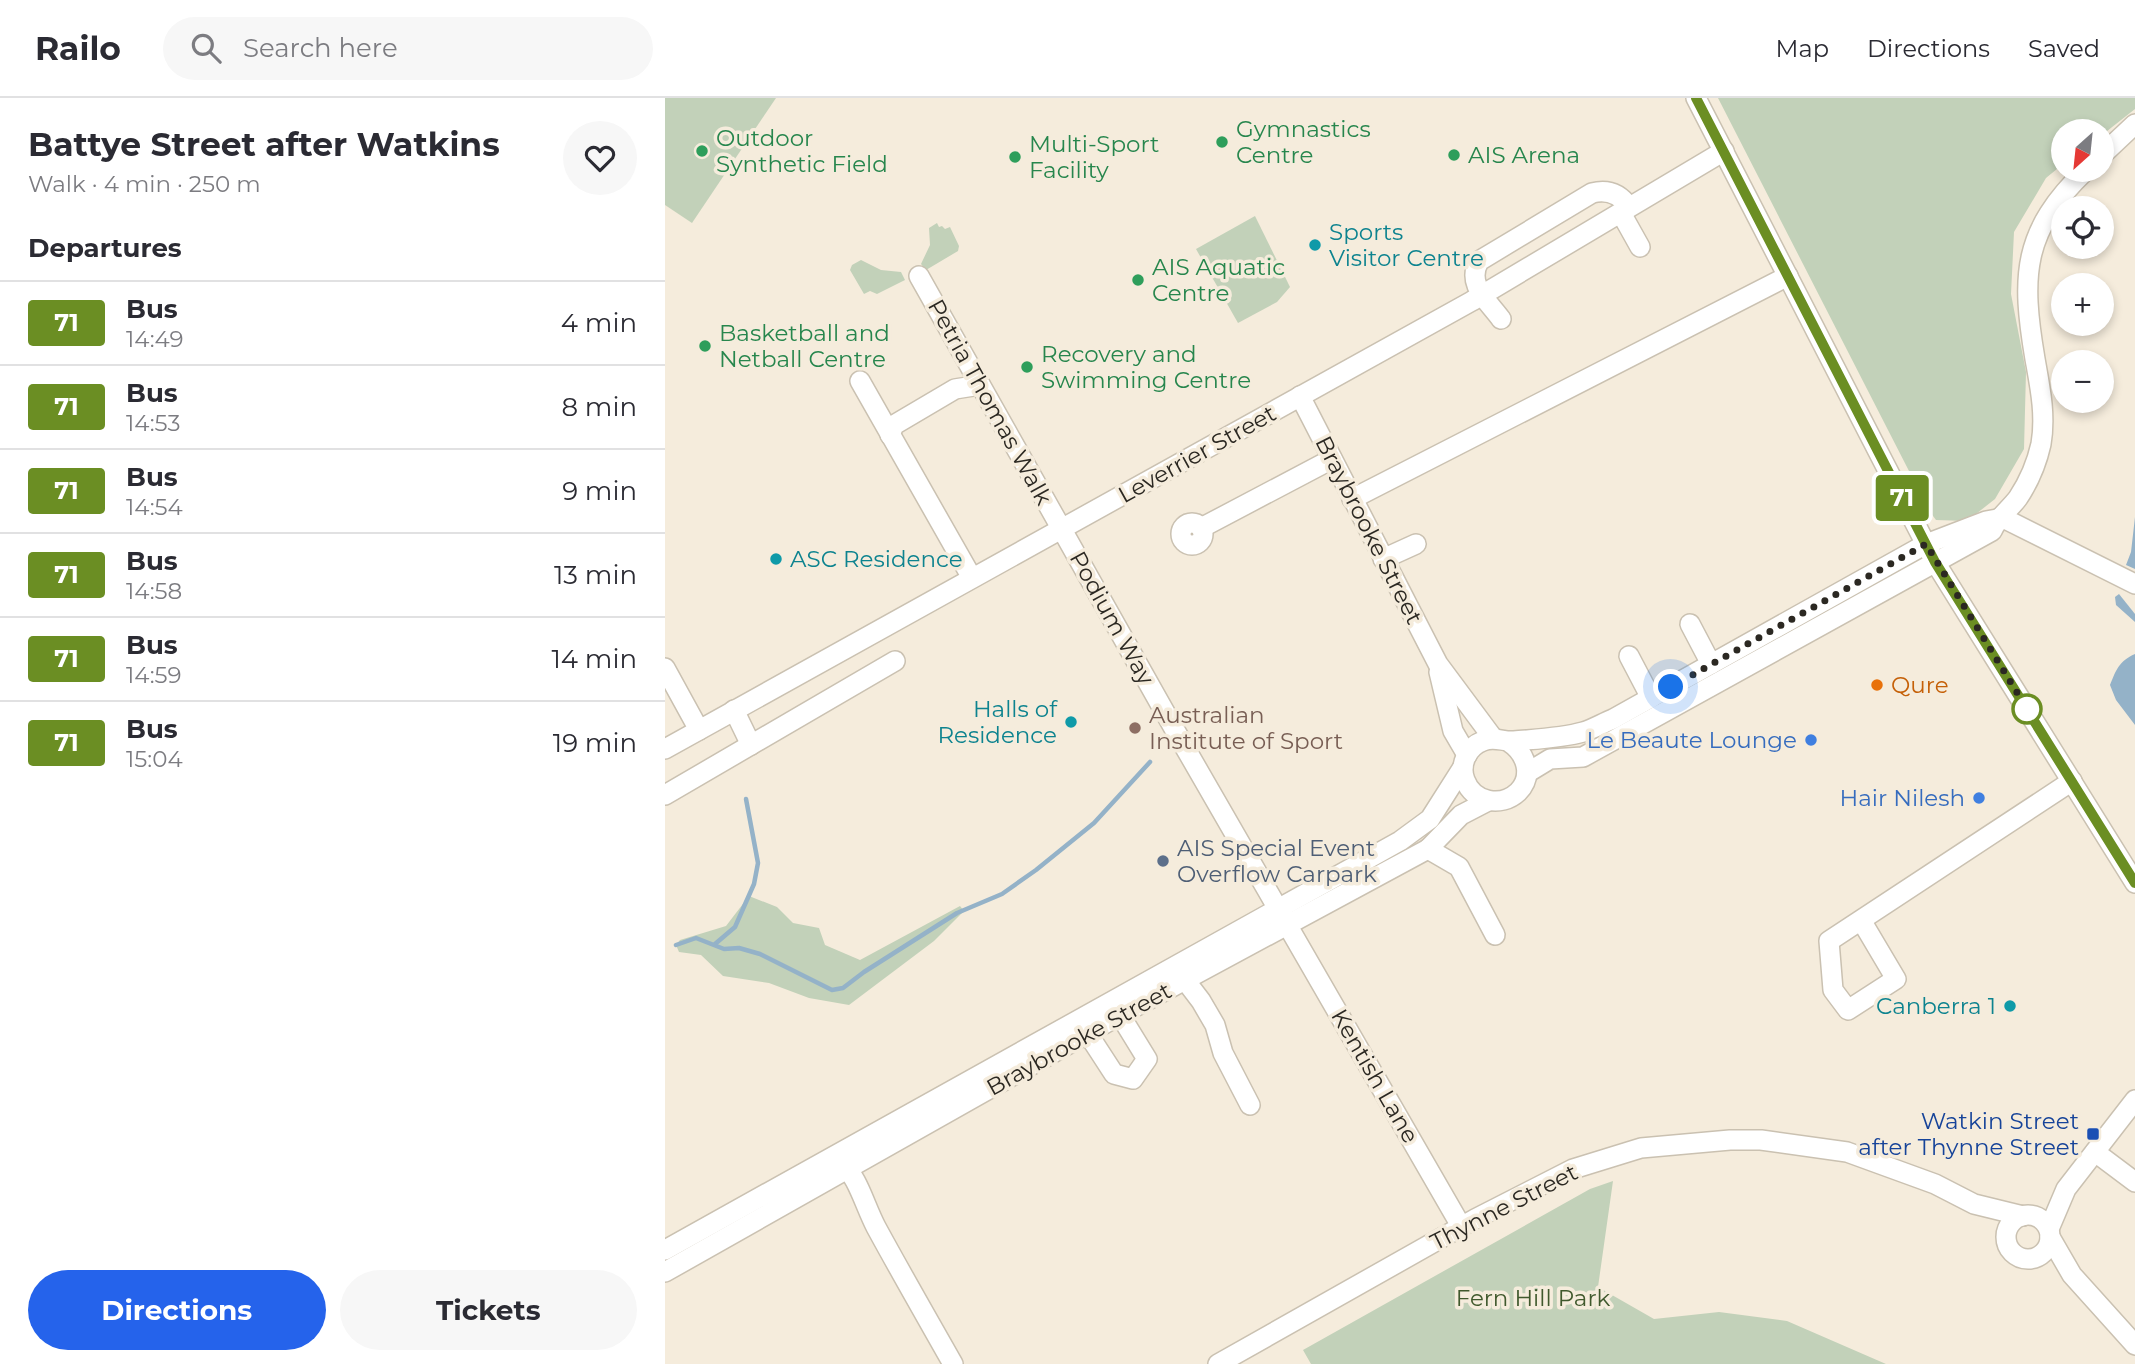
<!DOCTYPE html>
<meta charset="utf-8">
<style>
:root{--surface:#fff;--page:#f7f7f7;--text:#2b2b33;--muted:#7c7c81;--line:#e1e1e2;--accent:#2563eb}
body{margin:0;font-family:Montserrat,sans-serif;background:var(--page);color:var(--text);height:100vh;display:flex;flex-direction:column;font-size:26px;white-space:nowrap}
*{box-sizing:border-box;margin:0}
p{font-size:23px;color:var(--muted)}
.icon{flex:none;width:38px;height:38px;fill:none;stroke:currentColor;stroke-width:2;stroke-linecap:round;stroke-linejoin:round}
.map{position:relative;flex:1;overflow:hidden}
.details{display:flex;flex-direction:column;background:var(--surface);width:665px}
.details>*{flex:none}
.badge{padding:0 14px;border-radius:5px;font-size:24px;line-height:46px}
.needle{width:46px;rotate:207deg}
.controls{position:absolute;left:1386px;top:21px;display:grid;gap:14px}
.controls a{display:grid;place-items:center;width:63px;height:63px;border-radius:50%;background:var(--surface);box-shadow:0 4px 10px #0003;font-size:35px}
.you{position:absolute;width:35px;height:35px;margin:-18px;border:5px solid #fff;border-radius:50%;background:#1a73e8;box-shadow:0 0 0 10px #1a73e833}
.map>.badge{position:absolute;translate:-50% -50%;box-shadow:0 0 0 4px #fff}
h2{padding:0 28px;font-size:26px;line-height:63px}
.round{display:grid;place-items:center;flex:none;width:74px;height:74px;border-radius:37px;background:var(--page)}
.headline{display:flex;align-items:center;justify-content:space-between;height:119px;padding:0 28px}
h1{font-size:33px;font-weight:700;line-height:52px}
.cta{display:flex;gap:14px;margin-top:auto;padding:14px 28px}
.cta a{flex:1;height:80px;border-radius:42px;background:var(--accent);color:#fff;font-size:28px;font-weight:700;line-height:80px;text-align:center}
.cta a+a{background:var(--page);color:var(--text)}
ul{padding:0;list-style:none}
li{display:flex;align-items:center;gap:21px;height:84px;padding:0 28px;border-top:2px solid var(--line)}
li div{flex:1}
li b{display:block;font-size:26px}
li em{font-style:normal}
li .badge{min-width:77px;font-weight:700;text-align:center}
header{display:flex;align-items:center;gap:42px;box-sizing:border-box;height:98px;padding:0 35px;background:var(--surface);border-bottom:2px solid var(--line)}
header strong{font-size:33px}
nav{display:flex;gap:38px;margin-inline-start:auto;font-size:24px}
.search{width:490px;height:63px;background:var(--page);display:flex;align-items:center;gap:18px;box-sizing:border-box;padding:0 24px;border-radius:38px;color:var(--muted);font-size:26px}
main{display:flex;flex:1;min-height:0}
.map>svg:first-child{display:block}
.green{fill:#c2d1b9}
.water{fill:#94b2c8}
.lines{fill:none;stroke-linecap:round;stroke-linejoin:round}
.stream{stroke:#94b2c8;stroke-width:4.5}
.minor-casing{stroke:#cac1b1;stroke-width:22}
.minor{stroke:#fff;stroke-width:19}
.line-casing{stroke:#fff;stroke-width:16}
.line{stroke:#6b8e23;stroke-width:10}
.walk{stroke:#2b2822;stroke-width:7;stroke-dasharray:0 12.6}
.leisure-dot{fill:#2e9e5b;stroke:#f5ecdc;stroke-width:2.5}
.culture-dot{fill:#0f9aa8;stroke:#f5ecdc;stroke-width:2.5}
.food-dot{fill:#e8710a;stroke:#f5ecdc;stroke-width:2.5}
.stop-dot{fill:#fff;stroke:#6b8e23;stroke-width:3.5}
.education-dot{fill:#8d6e63;stroke:#f5ecdc;stroke-width:2.5}
.shop-dot{fill:#3f7fe0;stroke:#f5ecdc;stroke-width:2.5}
.service-dot{fill:#5c6f8a;stroke:#f5ecdc;stroke-width:2.5}
.transit-dot{fill:#1a4fb4;stroke:#f5ecdc;stroke-width:2.5}
.labels{text-anchor:middle;stroke-width:7;stroke-linejoin:round;paint-order:stroke}
.leisure-label{font-size:23px;fill:#27864d;stroke:#f5ecdc;text-anchor:start}
.culture-label{font-size:23px;fill:#0d838f;stroke:#f5ecdc;text-anchor:start}
.street-label{font-size:23px;fill:#2b2822;stroke:#f5ecdc}
.food-label{font-size:23px;fill:#c56008;stroke:#f5ecdc;text-anchor:start}
.education-label{font-size:23px;fill:#785e54;stroke:#f5ecdc;text-anchor:start}
.shop-label{font-size:23px;fill:#366cbe;stroke:#f5ecdc;text-anchor:end}
.service-label{font-size:23px;fill:#4e5e75;stroke:#f5ecdc;text-anchor:start}
.transit-label{font-size:23px;fill:#164399;stroke:#f5ecdc;text-anchor:end}
.park-label{font-size:23px;fill:#40592d;stroke:#f5ecdc}
</style>
<header>
<strong>Railo</strong>
<div class="search"><svg class="icon" aria-label="search" viewBox="0 0 24 24"><circle cx="10" cy="10" r="6"/><path d="M15 15l6 6"/></svg>Search here</div>
<nav><a>Map</a><a>Directions</a><a>Saved</a></nav>
</header>
<main>
<section class="details">
<div class="headline"><div><h1>Battye Street after Watkins</h1><p>Walk · 4 min · 250 m</p></div><a class="round"><svg class="icon" aria-label="heart" viewBox="0 0 24 24"><path d="M12 20l-8-8c-3-5 5-10 8-4 3-6 11-1 8 4z"/></svg></a></div>
<h2>Departures</h2>
<ul>
<li><span class="badge" style="background:#6b8e23;color:#fff">71</span><div><b>Bus</b><p>14:49</p></div><em>4 min</em></li>
<li><span class="badge" style="background:#6b8e23;color:#fff">71</span><div><b>Bus</b><p>14:53</p></div><em>8 min</em></li>
<li><span class="badge" style="background:#6b8e23;color:#fff">71</span><div><b>Bus</b><p>14:54</p></div><em>9 min</em></li>
<li><span class="badge" style="background:#6b8e23;color:#fff">71</span><div><b>Bus</b><p>14:58</p></div><em>13 min</em></li>
<li><span class="badge" style="background:#6b8e23;color:#fff">71</span><div><b>Bus</b><p>14:59</p></div><em>14 min</em></li>
<li><span class="badge" style="background:#6b8e23;color:#fff">71</span><div><b>Bus</b><p>15:04</p></div><em>19 min</em></li>
</ul>
<div class="cta"><a>Directions</a><a>Tickets</a></div>
</section>
<div class="map">
<svg width="1470" height="1266" viewBox="0 0 1470 1266">
<rect width="100%" height="100%" fill="#f5ecdc"/>
<!-- green -->
<g class="green">
<path d="M 0,0 L 111,0 L 27,125 L 0,107 Z"/>
<path d="M 1053,0 L 1470,0 L 1470,11 L 1437,37 L 1437,33 L 1398,33 L 1398,66 L 1381,80 L 1349,134 L 1346,196 L 1361,274 L 1359,351 L 1330,401 L 1302,423 L 1271,422 L 1265,414 Z"/>
<path d="M 590,118 L 625,189 L 612,204 L 573,225 L 531,151 Z"/>
<path d="M 272,125 L 274,129 L 277,128 L 280,131 L 285,129 L 294,148 L 293,153 L 261,172 L 256,166 L 265,147 L 264,130 Z"/>
<path d="M 196,162 L 216,172 L 236,174 L 240,182 L 212,196 L 205,193 L 199,196 L 185,172 L 187,167 Z"/>
<path d="M 84,798 L 112,809 L 128,825 L 154,830 L 160,847 L 195,862 L 295,808 L 299,813 L 269,843 L 184,907 L 144,900 L 104,885 L 58,878 L 36,857 L 14,854 L 11,847 L 15,842 L 61,828 Z"/>
<path d="M 948,1083 L 933,1189 L 989,1221 L 1054,1214 L 1122,1223 L 1221,1266 L 646,1266 L 638,1252 L 925,1091 Z"/>
</g>
<!-- water -->
<g class="water">
<path d="M 1470,419 L 1470,471 L 1461,467 L 1466,454 Z"/>
<path d="M 1454,496 L 1470,516 L 1470,524 L 1451,507 L 1450,499 Z"/>
<path d="M 1470,556 L 1470,627 L 1451,602 L 1445,587 C 1451,572 1454,563 1470,556 Z"/>
</g>
<g class="lines">
<!-- stream -->
<g class="stream">
<path d="M 50,846 L 70,829 L 89,786 L 93,765 L 81,701"/>
<path d="M 11,847 L 31,840 L 59,851 L 74,850 L 95,856 L 167,892 L 178,890 L 199,874 L 292,815 L 337,796 L 371,772 L 429,725 L 485,664"/>
</g>
<!-- minor casing -->
<g class="minor-casing">
<g id="minor">
<path d="M 1031,0 L 1270,464 L 1470,785"/>
<path d="M 1437,57 L 1470,26"/>
<path d="M 956,115 L 975,149"/>
<path d="M 254,178 L 511,634 L 796,1128"/>
<path d="M 836,221 C 822,202 801,186 814,163 L 927,95 C 943,91 955,96 964,109"/>
<path d="M 195,283 L 307,480"/>
<path d="M 635,298 L 773,566 L 828,640"/>
<path d="M 225,337 L 229,327 L 290,291 L 315,287"/>
<path d="M 687,401 L 1123,178"/>
<path d="M 1336,419 L 1470,486"/>
<circle cx="527" cy="436" r="11"/>
<path d="M 536,430 L 667,361"/>
<path d="M 718,461 L 751,446"/>
<path d="M 1025,526 L 1046,566"/>
<path d="M 964,558 L 986,600"/>
<path d="M 0,570 L 34,632"/>
<path d="M 774,574 L 788,633 L 802,657"/>
<path d="M 69,612 L 86,647"/>
<path d="M 844,644 C 861,655 869,678 853,694 C 836,710 808,704 800,682 C 794,667 802,649 818,643 C 829,638 838,644 849,643 C 871,641 897,640 918,634 C 928,631 938,625 948,621 L 1261,446 L 1321,423 L 1332,421"/>
<path d="M 0,651 L 807,203 L 1059,53"/>
<path d="M 862,675 L 885,661 L 918,659 L 1327,433 C 1333,419 1344,412 1353,400 C 1363,385 1372,364 1376,346 C 1381,317 1375,289 1370,261 C 1356,178 1357,133 1421,72"/>
<path d="M 0,697 L 230,563"/>
<path d="M 763,751 L 794,769 L 830,837"/>
<path d="M 1196,822 L 1231,881 L 1183,912 L 1168,892 L 1164,843 L 1407,683"/>
<path d="M 520,882 L 536,903 L 550,927 L 558,955 L 585,1007"/>
<path d="M 423,936 L 449,976 L 468,981 L 482,961 L 455,917"/>
<path d="M 1430,1054 L 1470,1084"/>
<path d="M 175,1062 C 194,1081 199,1106 211,1129 C 236,1175 262,1220 288,1266"/>
<circle cx="1363" cy="1139" r="22"/>
<path d="M 1384,1131 L 1401,1091 L 1470,1002"/>
<path d="M 1385,1139 L 1407,1177 L 1470,1247"/>
<path d="M 0,1152 L 735,743 L 765,721 L 798,669"/>
<path d="M 0,1174 L 455,917 L 763,751 L 796,717 L 823,703"/>
<path d="M 553,1266 L 810,1121 L 908,1071 L 976,1050 L 1065,1042 L 1096,1042 L 1182,1054 L 1270,1086 L 1309,1106 L 1358,1118"/>
</g>
</g>
<!-- minor -->
<use href="#minor" class="minor"/>
</g>
<g class="lines">
<!-- line casing -->
<g class="line-casing">
<path id="line" d="M 1031,0 L 1270,464 L 1470,785"/>
</g>
<!-- line -->
<use href="#line" class="line"/>
<!-- walk -->
<path class="walk" d="M 1006,589 L 1261,446 L 1364,614 L 1362,611"/>
</g>
<!-- markers -->
<g class="leisure-dot">
<circle cx="557" cy="44" r="7"/>
<circle cx="37" cy="53" r="7"/>
<circle cx="789" cy="57" r="7"/>
<circle cx="350" cy="59" r="7"/>
<circle cx="473" cy="182" r="7"/>
<circle cx="40" cy="248" r="7"/>
<circle cx="362" cy="269" r="7"/>
</g>
<g class="culture-dot">
<circle cx="650" cy="147" r="7"/>
<circle cx="111" cy="461" r="7"/>
<circle cx="406" cy="624" r="7"/>
<circle cx="1345" cy="908" r="7"/>
</g>
<circle class="food-dot" cx="1212" cy="587" r="7"/>
<circle class="stop-dot" cx="1362" cy="611" r="14"/>
<circle class="education-dot" cx="470" cy="630" r="7"/>
<g class="shop-dot">
<circle cx="1146" cy="642" r="7"/>
<circle cx="1314" cy="700" r="7"/>
</g>
<circle class="service-dot" cx="498" cy="763" r="7"/>
<rect class="transit-dot" x="1421" y="1029" width="14" height="14" rx="3.5"/>
<g class="labels">
<!-- leisure labels -->
<g class="leisure-label">
<text x="571" y="39">Gymnastics<tspan x="571" dy="26">Centre</tspan></text>
<text x="51" y="48">Outdoor<tspan x="51" dy="26">Synthetic Field</tspan></text>
<text x="364" y="54">Multi-Sport<tspan x="364" dy="26">Facility</tspan></text>
<text x="803" y="65">AIS Arena</text>
<text x="487" y="177">AIS Aquatic<tspan x="487" dy="26">Centre</tspan></text>
<text x="54" y="243">Basketball and<tspan x="54" dy="26">Netball Centre</tspan></text>
<text x="376" y="264">Recovery and<tspan x="376" dy="26">Swimming Centre</tspan></text>
</g>
<!-- culture labels -->
<g class="culture-label">
<text x="664" y="142">Sports<tspan x="664" dy="26">Visitor Centre</tspan></text>
<text x="125" y="469">ASC Residence</text>
<text x="392" y="619" text-anchor="end">Halls of<tspan x="392" dy="26">Residence</tspan></text>
<text x="1331" y="916" text-anchor="end">Canberra 1</text>
</g>
<!-- street labels -->
<g class="street-label">
<text transform="translate(325 304) rotate(61)" y="8">Petria Thomas Walk</text>
<text transform="translate(532 356) rotate(-29)" y="8">Leverrier Street</text>
<text transform="translate(704 432) rotate(63)" y="8">Braybrooke Street</text>
<text transform="translate(447 520) rotate(61)" y="8">Podium Way</text>
<text transform="translate(414 941) rotate(-29)" y="8">Braybrooke Street</text>
<text transform="translate(710 978) rotate(60)" y="8">Kentish Lane</text>
<text transform="translate(839 1109) rotate(-27)" y="8">Thynne Street</text>
</g>
<!-- food labels -->
<g class="food-label">
<text x="1226" y="595">Qure</text>
</g>
<!-- education labels -->
<g class="education-label">
<text x="484" y="625">Australian<tspan x="484" dy="26">Institute of Sport</tspan></text>
</g>
<!-- shop labels -->
<g class="shop-label">
<text x="1132" y="650">Le Beaute Lounge</text>
<text x="1300" y="708">Hair Nilesh</text>
</g>
<!-- service labels -->
<g class="service-label">
<text x="512" y="758">AIS Special Event<tspan x="512" dy="26">Overflow Carpark</tspan></text>
</g>
<!-- transit labels -->
<g class="transit-label">
<text x="1414" y="1031">Watkin Street<tspan x="1414" dy="26">after Thynne Street</tspan></text>
</g>
<!-- park labels -->
<g class="park-label">
<text x="868" y="1208">Fern Hill Park</text>
</g>
</g>
</svg>
<div class="controls">
<a><svg class="needle" viewBox="-14 -14 28 28"><path d="M0-13l5 13h-10z" fill="#e53935"/><path d="M0 13l5-13h-10z" fill="#7c7c81"/></svg></a>
<a><svg class="icon" aria-label="locate" viewBox="0 0 24 24"><circle cx="12" cy="12" r="6"/><path d="M12 2v4M12 18v4M2 12h4M18 12h4"/></svg></a>
<a>+</a>
<a>−</a>
</div>
<div class="you" style="left:1006px;top:589px"></div>
<b class="badge" style="left:1237px;top:400px;background:#6b8e23;color:#fff">71</b>
</div>
</main>
